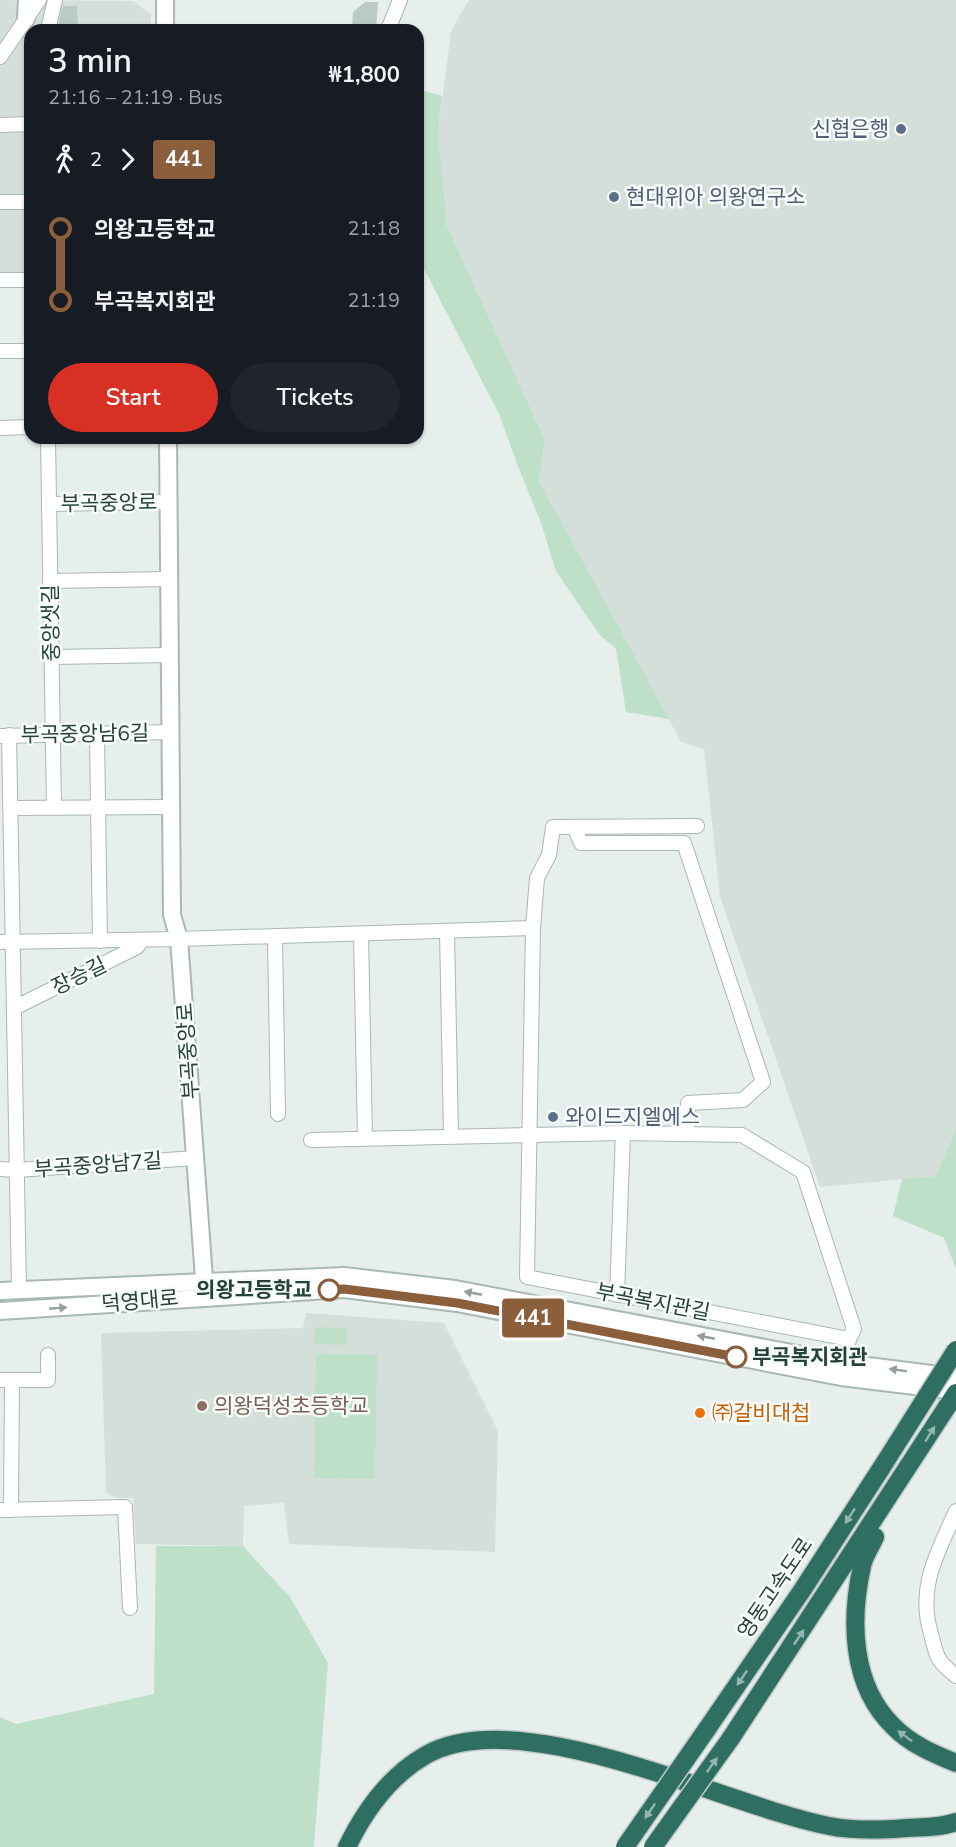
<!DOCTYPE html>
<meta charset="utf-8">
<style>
:root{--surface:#171b24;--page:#20242c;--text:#f1f3f6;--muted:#9ea1a6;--accent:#d93025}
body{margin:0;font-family:"Nunito Sans","Noto Sans KR",sans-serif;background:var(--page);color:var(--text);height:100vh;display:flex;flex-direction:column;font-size:22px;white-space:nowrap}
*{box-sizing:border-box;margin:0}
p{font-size:20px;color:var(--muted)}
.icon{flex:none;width:33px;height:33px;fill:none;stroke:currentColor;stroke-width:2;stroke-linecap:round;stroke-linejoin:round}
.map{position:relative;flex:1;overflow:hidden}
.sheet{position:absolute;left:24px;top:24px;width:400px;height:420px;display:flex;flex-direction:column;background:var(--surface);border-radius:18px;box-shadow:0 2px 4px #0004}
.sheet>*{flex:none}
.badge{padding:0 12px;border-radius:4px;font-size:21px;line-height:39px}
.map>.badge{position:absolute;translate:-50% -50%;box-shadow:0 0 0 3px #fff}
.legs{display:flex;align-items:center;gap:9px;height:66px;padding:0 24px;font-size:20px}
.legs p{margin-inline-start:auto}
.summary{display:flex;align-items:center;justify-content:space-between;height:102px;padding:0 24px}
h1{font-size:33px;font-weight:600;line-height:45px}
.button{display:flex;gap:12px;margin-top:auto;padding:12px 24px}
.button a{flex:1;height:69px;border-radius:36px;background:var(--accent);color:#fff;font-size:24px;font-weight:600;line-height:69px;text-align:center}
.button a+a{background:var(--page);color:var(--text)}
ul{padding:0 24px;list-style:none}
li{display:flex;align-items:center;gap:21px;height:72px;font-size:22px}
li i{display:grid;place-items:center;width:9px;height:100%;margin:0 8px;background:currentColor}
li i::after{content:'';width:15px;height:15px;margin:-8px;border:4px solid;border-radius:50%;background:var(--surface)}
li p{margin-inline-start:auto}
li:first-child i{background:linear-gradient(#0000 50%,currentColor 0)}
li:last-child i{background:linear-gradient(currentColor 50%,#0000 0)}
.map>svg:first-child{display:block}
.built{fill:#d4dfda}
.green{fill:#bfe0c8}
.building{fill:#bbcac4}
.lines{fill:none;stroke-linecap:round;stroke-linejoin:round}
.minor-casing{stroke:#a8b8b2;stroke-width:16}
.tertiary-casing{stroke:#a8b8b2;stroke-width:20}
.motorway-casing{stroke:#c2cac8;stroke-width:21}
.minor{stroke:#fff;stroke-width:14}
.tertiary{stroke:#fff;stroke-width:16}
.motorway{stroke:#2f6f62;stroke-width:18}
.motorway-bridge-casing{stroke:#c2cac8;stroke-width:21;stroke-linecap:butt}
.motorway-bridge{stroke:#2f6f62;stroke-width:18}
.oneway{fill:#92a09c}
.oneway2{fill:#93b5ae}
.line-1-casing{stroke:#fff;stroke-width:14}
.line-1{stroke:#8b5e3c;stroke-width:9}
.service-dot{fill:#5c6f8a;stroke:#f7fbf9;stroke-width:2}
.stop-1-dot{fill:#fff;stroke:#8b5e3c;stroke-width:3}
.education-dot{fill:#8d6e63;stroke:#f7fbf9;stroke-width:2}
.food-dot{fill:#e8710a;stroke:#f7fbf9;stroke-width:2}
.labels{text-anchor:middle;stroke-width:5;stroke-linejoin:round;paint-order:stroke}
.service-label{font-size:21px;fill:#4e5e75;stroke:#f7fbf9;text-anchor:start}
.street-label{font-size:21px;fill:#24423a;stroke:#f7fbf9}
.stop-label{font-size:21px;font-weight:bold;fill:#24423a;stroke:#f7fbf9;text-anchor:end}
.education-label{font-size:21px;fill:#785e54;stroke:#f7fbf9;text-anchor:start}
.food-label{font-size:21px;fill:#c56008;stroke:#f7fbf9;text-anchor:start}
</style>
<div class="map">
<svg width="956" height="1847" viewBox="0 0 956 1847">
<rect width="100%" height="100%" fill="#e6efeb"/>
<!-- built -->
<g class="built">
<path d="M 0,0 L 133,1 L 151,14 L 151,30 L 30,30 L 30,275 L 0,276 Z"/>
<path d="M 469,0 L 956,0 L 956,1129 L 936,1176 L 820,1187 L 720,897 L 704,749 L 681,742 L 539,481 L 545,440 L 447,226 L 438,131 L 451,31 Z"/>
<path d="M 306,1313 L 444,1323 L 498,1431 L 495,1552 L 289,1544 L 284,1503 L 244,1506 L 243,1546 L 136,1544 L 133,1498 L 115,1498 L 106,1492 L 101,1333 L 303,1328 Z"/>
</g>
<!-- green -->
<g class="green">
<path d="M 418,89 L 442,96 L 438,131 L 447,226 L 545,440 L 539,481 L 669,719 L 626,712 L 616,649 L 599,634 L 556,571 L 541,523 L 517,464 L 499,414 L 421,263 L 418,256 Z"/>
<path d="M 956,1129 L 956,1269 L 944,1238 L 893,1216 L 902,1179 L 936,1176 Z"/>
<path d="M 315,1327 L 347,1328 L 346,1345 L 314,1344 Z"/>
<path d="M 316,1354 L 377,1355 L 375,1479 L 314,1478 Z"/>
<path d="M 156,1546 L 243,1546 L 290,1597 L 328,1663 L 314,1847 L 0,1847 L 0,1717 L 16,1724 L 154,1694 Z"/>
</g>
<!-- building -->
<g class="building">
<path d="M 365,2 L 378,2 L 376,30 L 352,30 L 353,12 Z"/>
<path d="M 63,6 L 77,6 L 78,27 L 57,30 Z"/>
</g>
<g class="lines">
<!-- minor casing -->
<g class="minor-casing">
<g id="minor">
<path d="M 48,30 L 55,0"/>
<path d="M 388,30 L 400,0"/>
<path d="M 0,57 L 39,0"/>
<path d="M 0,125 L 30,124"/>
<path d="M 0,202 L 30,202"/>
<path d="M 0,280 L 30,280"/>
<path d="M 0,351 L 30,351"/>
<path d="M 0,428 L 30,427"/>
<path d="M 48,438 L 54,807"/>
<path d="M 49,504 L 169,502"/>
<path d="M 50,581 L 169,579"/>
<path d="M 52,657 L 170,655"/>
<path d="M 97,734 L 100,941"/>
<path d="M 9,735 L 19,1291"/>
<path d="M 1,736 L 170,732"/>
<path d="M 10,808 L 171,807"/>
<path d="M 697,826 L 553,827 L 549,855 L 537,878 L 533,928 L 527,1277 L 849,1339"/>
<path d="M 574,827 L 581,843 L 684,843 L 763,1082 L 743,1100 L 688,1103 L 687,1133"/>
<path d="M 447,931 L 451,1136"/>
<path d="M 361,934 L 365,1138"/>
<path d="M 275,937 L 278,1114"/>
<path d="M 0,942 L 179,939 L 533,928"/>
<path d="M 14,1008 L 137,947 L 142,940"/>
<path d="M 311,1140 L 623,1133 L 742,1135 L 803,1172 L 854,1329 L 849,1339 L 842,1372"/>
<path d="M 0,1169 L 16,1170 L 196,1158"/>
<path d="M 617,1295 L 623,1133"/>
<path d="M 0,1380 L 48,1380 L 48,1355"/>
<path d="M 0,1510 L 125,1507 L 130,1608"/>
<path d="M 11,1510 L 12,1380"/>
<path d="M 956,1511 C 937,1554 917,1587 931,1634 C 937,1658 937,1661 956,1676"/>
</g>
</g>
<!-- tertiary casing -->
<g class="tertiary-casing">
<g id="tertiary">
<path d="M 165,0 L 165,30"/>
<path d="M 26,19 L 27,0"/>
<path d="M 168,438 L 172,915 L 179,939 L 205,1292"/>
<path d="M 0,1291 L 344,1276 L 455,1289 L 844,1363 L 956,1377"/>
<path d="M 0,1311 L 344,1289 L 457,1303 L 841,1377 L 956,1391"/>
</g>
</g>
<!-- motorway casing -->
<g class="motorway-casing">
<g id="motorway">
<path d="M 875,1537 C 871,1546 864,1556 862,1566 C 850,1620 851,1685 893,1726 C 910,1744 934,1754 956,1763"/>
<path d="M 707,1729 L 803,1589 L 882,1467"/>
<path d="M 731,1738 L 956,1393"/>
<path d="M 347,1847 C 365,1810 389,1776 426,1755 C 522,1701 726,1806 829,1826 C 853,1831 882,1830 907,1828 C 923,1827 940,1828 956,1822"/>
</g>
</g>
<!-- minor -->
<use href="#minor" class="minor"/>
<!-- tertiary -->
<use href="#tertiary" class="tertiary"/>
<!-- motorway -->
<use href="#motorway" class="motorway"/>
<!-- motorway-bridge casing -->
<g class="motorway-bridge-casing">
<g id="motorway-bridge">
<path d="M 882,1467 L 956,1350"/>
<path d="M 625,1847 L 707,1729"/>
<path d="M 653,1847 L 731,1738"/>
</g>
</g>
<!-- motorway-bridge -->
<use href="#motorway-bridge" class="motorway-bridge"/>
</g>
<!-- one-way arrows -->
<defs><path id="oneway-solid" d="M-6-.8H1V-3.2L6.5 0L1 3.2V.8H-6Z" transform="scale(1.5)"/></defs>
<g class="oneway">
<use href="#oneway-solid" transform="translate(473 1293) rotate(-169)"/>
<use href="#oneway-solid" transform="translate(58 1308) rotate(-5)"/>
<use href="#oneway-solid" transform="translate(706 1337) rotate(-169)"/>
<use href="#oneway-solid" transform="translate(898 1370) rotate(-173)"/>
</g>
<g class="oneway2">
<use href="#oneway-solid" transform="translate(930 1434) rotate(-58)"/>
<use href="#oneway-solid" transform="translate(850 1516) rotate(123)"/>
<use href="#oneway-solid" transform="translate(799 1637) rotate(-56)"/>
<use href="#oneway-solid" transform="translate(742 1678) rotate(124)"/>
<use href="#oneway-solid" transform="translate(905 1736) rotate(-143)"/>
<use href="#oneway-solid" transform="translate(712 1765) rotate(-54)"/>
<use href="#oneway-solid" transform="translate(650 1811) rotate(125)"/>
</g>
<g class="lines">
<!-- line-1 casing -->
<g class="line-1-casing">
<path id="line-1" d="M 329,1290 L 344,1289 L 457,1303 L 736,1357"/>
</g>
<!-- line-1 -->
<use href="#line-1" class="line-1"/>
</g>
<!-- markers -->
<g class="service-dot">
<circle cx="901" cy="129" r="6"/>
<circle cx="614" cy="197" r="6"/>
<circle cx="553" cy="1117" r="6"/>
</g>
<g class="stop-1-dot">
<circle cx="329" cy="1290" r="10"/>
<circle cx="736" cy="1357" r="10"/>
</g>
<circle class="education-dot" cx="202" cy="1406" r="6"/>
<circle class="food-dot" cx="700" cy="1413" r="6"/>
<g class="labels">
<!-- service labels -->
<g class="service-label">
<text x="889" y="136" text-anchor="end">신협은행</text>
<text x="626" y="204">현대위아 의왕연구소</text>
<text x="565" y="1124">와이드지엘에스</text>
</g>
<!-- street labels -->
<g class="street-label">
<text transform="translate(109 503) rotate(-1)" y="7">부곡중앙로</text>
<text transform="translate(51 623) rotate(-91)" y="7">중앙샛길</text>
<text transform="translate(85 734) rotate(-1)" y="7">부곡중앙남6길</text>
<text transform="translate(79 976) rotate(-26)" y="7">장승길</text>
<text transform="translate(188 1051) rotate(-94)" y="7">부곡중앙로</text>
<text transform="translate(98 1165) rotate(-4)" y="7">부곡중앙남7길</text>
<text transform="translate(140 1301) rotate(-5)" y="7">덕영대로</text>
<text transform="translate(653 1302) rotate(11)" y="7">부곡복지관길</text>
<text transform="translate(775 1588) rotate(-56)" y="7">영동고속도로</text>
</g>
<!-- stop labels -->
<g class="stop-label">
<text x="312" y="1297">의왕고등학교</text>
<text x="752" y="1364" text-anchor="start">부곡복지회관</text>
</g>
<!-- education labels -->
<g class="education-label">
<text x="214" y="1413">의왕덕성초등학교</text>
</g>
<!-- food labels -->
<g class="food-label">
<text x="712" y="1420">㈜갈비대첩</text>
</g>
</g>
</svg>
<b class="badge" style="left:533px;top:1318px;background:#8b5e3c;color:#fff">441</b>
<section class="sheet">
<div class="summary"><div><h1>3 min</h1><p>21:16 – 21:19 · Bus</p></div><b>₩1,800</b></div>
<div class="legs"><svg class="icon" aria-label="walk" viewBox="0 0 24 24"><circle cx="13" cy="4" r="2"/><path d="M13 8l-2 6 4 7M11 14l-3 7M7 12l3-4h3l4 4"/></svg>2<svg class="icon" aria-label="forward" viewBox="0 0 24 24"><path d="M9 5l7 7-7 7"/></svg><b class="badge" style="background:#8b5e3c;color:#fff">441</b></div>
<ul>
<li><i style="color:#8b5e3c"></i><b>의왕고등학교</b><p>21:18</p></li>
<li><i style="color:#8b5e3c"></i><b>부곡복지회관</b><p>21:19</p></li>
</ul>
<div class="button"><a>Start</a><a>Tickets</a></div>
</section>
</div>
